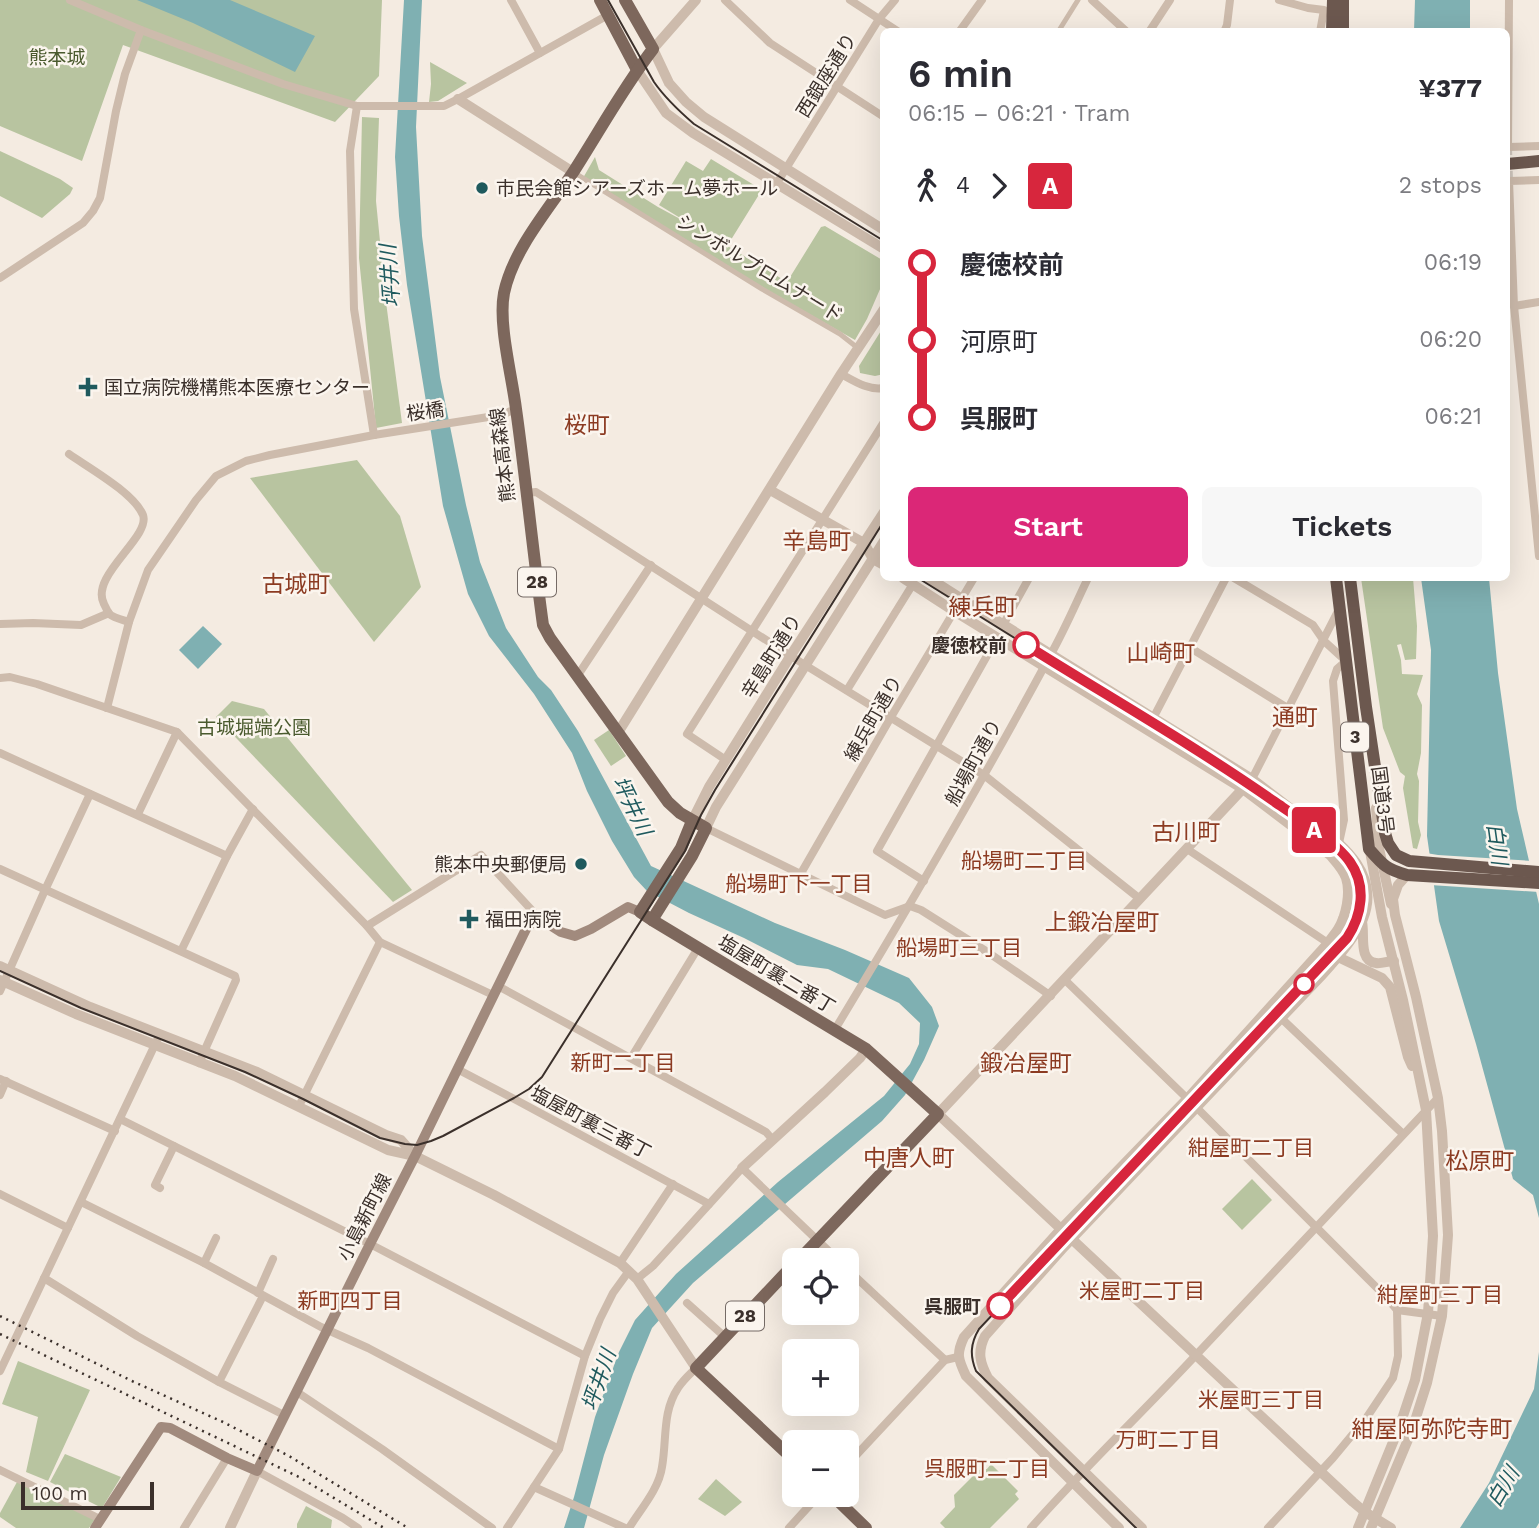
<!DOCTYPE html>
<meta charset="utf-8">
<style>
:root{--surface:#fff;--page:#f7f7f7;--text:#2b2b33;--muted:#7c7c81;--accent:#db2777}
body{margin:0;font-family:"Work Sans","Noto Sans JP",sans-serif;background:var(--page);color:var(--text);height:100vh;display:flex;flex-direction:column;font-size:26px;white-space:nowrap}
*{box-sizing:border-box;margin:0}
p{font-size:23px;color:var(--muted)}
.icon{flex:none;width:38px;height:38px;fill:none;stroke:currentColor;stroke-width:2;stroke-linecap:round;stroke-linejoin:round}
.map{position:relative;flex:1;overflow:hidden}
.panel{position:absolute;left:880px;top:28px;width:630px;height:553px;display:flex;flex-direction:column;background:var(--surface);border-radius:10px;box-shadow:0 7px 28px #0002}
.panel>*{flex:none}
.badge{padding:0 14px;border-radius:5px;font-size:24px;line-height:46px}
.controls{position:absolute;left:782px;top:1248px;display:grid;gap:14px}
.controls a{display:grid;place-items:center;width:77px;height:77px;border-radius:10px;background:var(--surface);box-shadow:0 7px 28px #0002;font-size:35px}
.scale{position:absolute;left:21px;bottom:18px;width:133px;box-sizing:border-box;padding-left:7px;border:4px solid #3b302b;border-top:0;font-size:19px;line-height:24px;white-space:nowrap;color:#3b302b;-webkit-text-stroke:5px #fbf5ee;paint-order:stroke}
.map>.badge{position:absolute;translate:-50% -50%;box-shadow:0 0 0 4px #fff}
.legs{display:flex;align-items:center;gap:10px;height:77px;padding:0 28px;font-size:23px}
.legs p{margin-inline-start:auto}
.overview{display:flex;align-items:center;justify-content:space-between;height:119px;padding:0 28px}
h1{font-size:38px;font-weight:600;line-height:52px}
.action{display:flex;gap:14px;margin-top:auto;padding:14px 28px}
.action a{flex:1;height:80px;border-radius:10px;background:var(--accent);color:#fff;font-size:28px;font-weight:600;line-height:80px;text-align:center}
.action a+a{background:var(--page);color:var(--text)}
ul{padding:0 28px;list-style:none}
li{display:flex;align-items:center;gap:24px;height:77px;font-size:26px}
li i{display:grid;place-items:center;width:10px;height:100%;margin:0 9px;background:currentColor}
li i::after{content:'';width:18px;height:18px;margin:-9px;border:5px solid;border-radius:50%;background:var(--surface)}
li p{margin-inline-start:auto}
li:first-child i{background:linear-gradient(#0000 50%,currentColor 0)}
li:last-child i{background:linear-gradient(currentColor 50%,#0000 0)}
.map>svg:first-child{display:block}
.green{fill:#b8c4a0}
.water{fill:#7fb0b2}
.pier{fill:#f4ebe1}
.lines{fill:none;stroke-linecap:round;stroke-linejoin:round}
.minor-tunnel{stroke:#cfc6bd;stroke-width:8;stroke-dasharray:8 4;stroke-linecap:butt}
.pedestrian{stroke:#cdbbac;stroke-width:5}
.minor{stroke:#cdbbac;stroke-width:8}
.tertiary{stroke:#cdbbac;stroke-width:10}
.secondary{stroke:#a18a7d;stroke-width:10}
.primary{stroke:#7d675c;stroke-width:12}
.trunk{stroke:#6c584f;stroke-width:12}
.tram{stroke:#3b302b;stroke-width:2}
.rail{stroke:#3b302b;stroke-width:2.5;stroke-dasharray:2 5;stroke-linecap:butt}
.line-1-casing{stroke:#fff;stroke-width:16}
.line-1{stroke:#d7263d;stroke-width:10}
.poi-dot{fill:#1f5a5e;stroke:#fbf5ee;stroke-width:2.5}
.stop-1-dot{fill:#fff;stroke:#d7263d;stroke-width:3.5}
.labels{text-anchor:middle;stroke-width:5;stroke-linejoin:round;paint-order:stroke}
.shield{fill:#fbf5ee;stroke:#756b66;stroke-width:2}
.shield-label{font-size:18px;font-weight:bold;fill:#3b302b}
.park-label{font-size:19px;fill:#4a5a2e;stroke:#fbf5ee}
.street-label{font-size:19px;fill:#3b302b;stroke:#fbf5ee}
.poi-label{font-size:19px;fill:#3b302b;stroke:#fbf5ee;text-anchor:start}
.stop-label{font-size:19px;font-weight:bold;fill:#3b302b;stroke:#fbf5ee;text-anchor:end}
.water-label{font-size:21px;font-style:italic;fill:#1f5a5e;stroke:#fbf5ee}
.neighbourhood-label{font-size:21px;fill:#8c3b22;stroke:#fbf5ee}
.quarter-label{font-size:23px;fill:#8c3b22;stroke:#fbf5ee}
</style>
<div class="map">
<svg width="1539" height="1528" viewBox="0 0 1539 1528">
<rect width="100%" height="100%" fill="#f4ebe1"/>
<!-- green -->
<g class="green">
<path d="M 0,0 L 382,0 L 379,76 L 335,122 L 123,45 L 82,161 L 0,126 Z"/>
<path d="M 430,62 L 467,83 L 438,101 L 429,102 L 431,84 Z"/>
<path d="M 362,117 L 379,118 L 376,201 L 386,302 L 402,423 L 376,428 L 359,258 Z"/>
<path d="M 0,151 L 60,179 L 73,188 L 70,194 L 42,218 L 0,196 Z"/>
<path d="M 595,157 L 599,170 L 658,207 L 695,227 L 659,205 L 686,161 L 703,171 L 711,159 L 759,188 L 760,193 L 729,243 L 726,245 L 787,282 L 821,227 L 825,226 L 884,261 L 884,280 L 867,319 L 855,340 L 777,296 L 583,178 Z"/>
<path d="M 884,326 L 884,374 L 875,376 L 860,373 L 859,366 Z"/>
<path d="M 357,460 L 400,516 L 421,587 L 374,642 L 250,478 Z"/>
<path d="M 1361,578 L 1413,578 L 1417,626 L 1416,659 L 1405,660 L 1401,644 L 1397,645 L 1401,660 L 1402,674 L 1423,675 L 1417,694 L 1422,705 L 1421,753 L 1417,774 L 1419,781 L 1418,822 L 1421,835 L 1417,849 L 1413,848 L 1403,788 L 1405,776 L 1400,772 L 1383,728 Z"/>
<path d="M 232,701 L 264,709 L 412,890 L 393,902 L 216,717 Z"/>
<path d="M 609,730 L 626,756 L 611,766 L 594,740 Z"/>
<path d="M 1252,1179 L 1272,1200 L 1242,1230 L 1222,1209 Z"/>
<path d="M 18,1361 L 90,1390 L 48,1481 L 26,1472 L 38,1417 L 2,1404 Z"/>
<path d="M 65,1454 L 121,1477 L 102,1508 L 50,1482 Z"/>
<path d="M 991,1464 L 1018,1491 L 1015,1494 L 1019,1499 L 990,1528 L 945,1528 L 940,1523 L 955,1507 L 954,1495 L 979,1470 L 987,1469 Z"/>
<path d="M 716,1479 L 742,1502 L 725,1516 L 698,1499 Z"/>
<path d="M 17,1482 L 95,1519 L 89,1528 L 16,1528 L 0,1517 L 0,1513 Z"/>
<path d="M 306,1506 L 332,1520 L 331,1528 L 297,1528 L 297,1524 Z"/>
</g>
<!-- water -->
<g class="water">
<path d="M 137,0 L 230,0 L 315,36 L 295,72 L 193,23 Z"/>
<path d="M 404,0 L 422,0 L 416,127 L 422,236 L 440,377 L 466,505 L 480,562 L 506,628 L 538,677 L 551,690 L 578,731 L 651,866 L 775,923 L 845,950 L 909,978 L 932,1007 L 939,1026 L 924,1060 L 905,1095 L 882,1121 L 693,1283 L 652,1328 L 633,1374 L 604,1455 L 584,1528 L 564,1528 L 574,1497 L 595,1417 L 619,1352 L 635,1320 L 676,1274 L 778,1182 L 884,1096 L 910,1064 L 919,1044 L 920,1023 L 899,1003 L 828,969 L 797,965 L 744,938 L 689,913 L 647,891 L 634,877 L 612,841 L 587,791 L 572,753 L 534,694 L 489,636 L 468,594 L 443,506 L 407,285 L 399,216 L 395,157 Z"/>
<path d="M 1415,0 L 1470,0 L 1470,31 L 1414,31 Z"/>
<path d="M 1421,578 L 1489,578 L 1498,673 L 1517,809 L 1539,904 L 1539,1218 L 1533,1195 L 1513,1179 L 1476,1044 L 1439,921 L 1427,836 L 1431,650 Z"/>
<path d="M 203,626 L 222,644 L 198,669 L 179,650 Z"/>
<path d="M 1539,1352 L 1539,1523 L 1536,1528 L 1460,1528 L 1489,1483 L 1534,1389 Z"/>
</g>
<!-- pier -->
<path class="pier" d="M 1426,853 L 1438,855 L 1533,861 L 1539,892 L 1430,885 Z"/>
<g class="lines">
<!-- minor-tunnel -->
<path class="minor-tunnel" d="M 1508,147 L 1509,181"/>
<!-- pedestrian -->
<g class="pedestrian">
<path d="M 1058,32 L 1078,0"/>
<path d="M 573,172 L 762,289 L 840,334 L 859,349"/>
</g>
<!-- minor -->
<g class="minor">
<path d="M 70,0 L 141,30 L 283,84 L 357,106 L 444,106 L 458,99 L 608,15"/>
<path d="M 511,0 L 540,53"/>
<path d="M 725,0 L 770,43 L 884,117"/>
<path d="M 850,0 L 899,32"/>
<path d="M 1092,0 L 1127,32"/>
<path d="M 1279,0 L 1308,8 L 1324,10 L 1320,32"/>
<path d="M 1509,0 L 1508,147 L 1539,146"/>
<path d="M 959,32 L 982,0"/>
<path d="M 1149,32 L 1170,0"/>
<path d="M 1224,32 L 1227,25 L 1230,0"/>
<path d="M 357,106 L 350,151 L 354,309 L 374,435"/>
<path d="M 1539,180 L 1509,181 L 1514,306 L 1539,556"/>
<path d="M 777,183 L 879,19 L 895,0"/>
<path d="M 0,278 L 83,223 L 93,211 L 100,198 L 116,111 L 125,74 L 141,30"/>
<path d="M 1514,306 L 1539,302"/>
<path d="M 841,374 C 854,381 869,391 884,388"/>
<path d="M 69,454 C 89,468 134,493 143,515 C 151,537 89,576 104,604 C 105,606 108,612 109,614 C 114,618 123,620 129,622"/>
<path d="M 526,493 L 536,492 L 805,665 L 984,775 L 1140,899"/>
<path d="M 1234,578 L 1313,625 L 1324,641 L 1346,661 L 1337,669 L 1333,681 L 1344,820 L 1339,843 L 1330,855"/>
<path d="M 0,624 L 33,623 L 81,625 L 109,613"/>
<path d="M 1003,625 L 1029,578"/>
<path d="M 1189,647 L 1289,709"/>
<path d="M 578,675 L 651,565"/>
<path d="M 0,678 L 10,677 L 37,684 L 177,732 L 367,926 L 380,942 L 493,995"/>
<path d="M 847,690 L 913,584"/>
<path d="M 107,708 L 129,622 L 148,570 L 196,500 L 216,476 L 246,461 L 270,455 L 374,435 L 501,415 L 516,409"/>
<path d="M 1147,730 L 1226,578"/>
<path d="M 0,753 L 227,856"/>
<path d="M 726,760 L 687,734 L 884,422"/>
<path d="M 1252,779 L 1338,611"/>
<path d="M 138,814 L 177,732"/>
<path d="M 706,828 L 885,915 L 910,906 L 921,910 L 989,953 L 1051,996"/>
<path d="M 1187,849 L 1328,943 L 1338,957"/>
<path d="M 0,869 L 235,976 L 236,980 L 199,1063"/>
<path d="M 800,875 L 891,717 L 974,578"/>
<path d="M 924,881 L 877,851 L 997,638"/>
<path d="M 367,926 L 481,855 L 539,918"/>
<path d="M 181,951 L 227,856 L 253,809"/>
<path d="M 1065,980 L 1197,1108 L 1385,1296 L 1397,1310 L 1398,1356 L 1393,1378 L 1367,1417 L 1333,1458 L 1268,1528"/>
<path d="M 498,986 L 766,1132 L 772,1139"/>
<path d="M 0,991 L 45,890 L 90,794"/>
<path d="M 1281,1018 L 1403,1134"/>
<path d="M 834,1031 C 909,907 982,782 1051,654 C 1065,629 1076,603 1088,578"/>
<path d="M 631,1058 L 698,948"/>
<path d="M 457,1069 L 518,1101 L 709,1204"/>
<path d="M 0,1079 L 115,1131"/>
<path d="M 0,1095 L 6,1081"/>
<path d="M 299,1106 L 380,942"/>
<path d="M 120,1119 L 370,1244 L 585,1356"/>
<path d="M 160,1188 L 155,1185 L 174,1146"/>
<path d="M 0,1194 L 68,1228"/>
<path d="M 81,1202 L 204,1263 L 321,1327 L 368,1348 L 559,1449"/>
<path d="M 204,1263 L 216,1238"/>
<path d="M 620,1263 L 673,1184"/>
<path d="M 847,1269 L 945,1360"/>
<path d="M 44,1278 L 137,1336 L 219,1382 L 284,1415"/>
<path d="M 637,1279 L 653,1266 L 742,1168 L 838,1260"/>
<path d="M 258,1293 L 273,1259"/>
<path d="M 687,1303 L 725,1337"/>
<path d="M 1397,1310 L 1442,1316"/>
<path d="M 0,1371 L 160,1034"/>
<path d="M 219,1382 L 263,1296"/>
<path d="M 297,1392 L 382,1449 L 492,1528"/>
<path d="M 847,1465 L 945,1360 L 958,1357"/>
<path d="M 0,1470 L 100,1519"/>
<path d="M 257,1471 L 343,1518 L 358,1528"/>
<path d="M 534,1487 L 625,1528"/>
<path d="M 184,1528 L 227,1458"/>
<path d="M 507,1528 L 559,1449 L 585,1356 L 600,1319 L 613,1293 L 629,1271"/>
<path d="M 629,1528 C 640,1510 659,1489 662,1467 C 667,1439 662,1412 678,1388 C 683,1380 690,1374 696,1368"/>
<path d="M 789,1528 L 820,1494"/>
<path d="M 1031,1528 C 1084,1468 1142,1413 1197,1354 C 1277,1269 1357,1183 1438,1098"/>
</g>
<!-- tertiary -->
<g class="tertiary">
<path d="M 696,0 L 653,49 L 669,83 L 686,102 L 704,117 L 884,230"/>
<path d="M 637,70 L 666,113 L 693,133 L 884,249"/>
<path d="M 458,99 L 573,172"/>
<path d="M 770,490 L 864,543 L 873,559 L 884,565"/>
<path d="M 903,578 L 954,611 L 1243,789 L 1330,855 C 1336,862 1343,869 1346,878 C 1351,893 1346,916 1338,929 C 1335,934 1331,938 1328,943 L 1187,1099 L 1061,1229 L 964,1337 C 956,1354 958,1359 966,1376 L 1119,1528"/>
<path d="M 929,578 L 962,599 L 1252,779 C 1268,791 1283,803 1299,815 C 1303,818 1308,820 1313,823 C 1345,845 1380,876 1363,919 C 1356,936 1335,961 1322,975 L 1064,1247 L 985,1336 C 977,1352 980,1363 988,1378 L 1142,1528"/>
<path d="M 619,731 L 841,374 L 884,309"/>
<path d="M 1252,779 L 938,1114 L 1353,1502 L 1365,1512 L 1391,1528"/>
<path d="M 1376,808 L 1379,848 L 1391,904"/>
<path d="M 692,821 L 709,787 L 791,655 L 884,512"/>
<path d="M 706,828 L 716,807 L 884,541"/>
<path d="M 1343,919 L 1362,922 C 1365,934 1358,961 1376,963 C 1381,964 1388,961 1394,961"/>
<path d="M 1338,957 L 1382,978 L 1390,987 L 1408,1057 L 1412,1066"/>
<path d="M 0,966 L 90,1007 L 257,1072 L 386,1135 L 401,1140 L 415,1156"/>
<path d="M 0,980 L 76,1014 L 235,1076 L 388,1150 L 415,1156 L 494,1195 L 620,1263 L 637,1279 L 696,1368"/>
<path d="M 742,1168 L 825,1092 L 860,1058 L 866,1049"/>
<path d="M 230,1528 L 257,1471"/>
<path d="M 1358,1528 L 1400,1425 L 1415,1380 L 1428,1313 L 1433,1236 L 1426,1110 L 1403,1000 L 1382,917 L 1370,851"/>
<path d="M 1371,1528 L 1412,1430 L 1427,1383 L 1442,1316 L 1448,1235 L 1442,1131 L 1438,1098 L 1416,997 L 1395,915 L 1393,899 L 1398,885 L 1407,875"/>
</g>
<!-- secondary -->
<path class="secondary" d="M 95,1528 L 161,1427 L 170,1428 L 227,1458 L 257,1471 L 370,1244 L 415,1156 L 527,927 L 539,918 L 561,932 L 575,936 L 591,929 L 628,907 L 640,912"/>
<!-- primary -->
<g class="primary">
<path d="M 600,0 L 637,70"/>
<path d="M 625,0 L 653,49 C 623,88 599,132 572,174 C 548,210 513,250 504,293 C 498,324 512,376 516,409 C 526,480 533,553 543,625 L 550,638 L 668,802 L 680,813 L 706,828 L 692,856 L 652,920"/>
<path d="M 692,821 L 681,848 L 640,912 L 652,920 L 866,1049 L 938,1114 L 799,1260"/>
<path d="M 794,1264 L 696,1368 L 794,1460"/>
<path d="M 831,1494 L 866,1528"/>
</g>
<!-- trunk -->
<g class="trunk">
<path d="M 1332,32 L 1333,0"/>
<path d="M 1343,32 L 1343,0"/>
<path d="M 1507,164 L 1539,161"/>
<path d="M 1336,578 L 1369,849 C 1383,865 1386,869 1407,875 L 1539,883"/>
<path d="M 1350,578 L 1366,707 L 1385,833 L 1388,843 L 1396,855 L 1409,861 L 1539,872"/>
</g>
<!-- tram -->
<g class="tram">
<path d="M 608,0 L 654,82 C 665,98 679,111 694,124 L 884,241"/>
<path d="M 918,578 L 1248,783 C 1268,797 1288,810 1307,825 C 1318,834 1331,842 1341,852 C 1365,877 1365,910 1347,938 L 979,1329 C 970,1344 970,1356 976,1371 L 1136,1528"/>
<path d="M 0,971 L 81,1008 L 245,1072 L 303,1099 L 380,1138 L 405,1144 L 417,1145 L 431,1141 L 443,1136 L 514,1098 L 529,1089 L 542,1077 L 685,851 L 701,815 L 715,790 L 884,521"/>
</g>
<!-- rail -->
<g class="rail">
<path d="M 0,1316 L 132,1381 L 223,1422 L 289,1456 L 408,1528"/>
<path d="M 0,1334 L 299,1477 L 384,1528"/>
</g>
</g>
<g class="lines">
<!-- line-1 casing -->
<g class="line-1-casing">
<path id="line-1" d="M 1000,1306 L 1347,938 C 1362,915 1367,886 1350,862 C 1336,842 1297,817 1275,802 C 1195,746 1109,697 1026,645"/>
</g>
<!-- line-1 -->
<use href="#line-1" class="line-1"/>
</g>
<!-- markers -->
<g class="poi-dot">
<circle cx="482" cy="188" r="7"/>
<path d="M84.5 376.5h7v7h7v7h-7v7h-7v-7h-7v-7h7z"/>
<circle cx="581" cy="864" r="7"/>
<path d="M465.5 908.5h7v7h7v7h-7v7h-7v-7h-7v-7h7z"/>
</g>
<g class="stop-1-dot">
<circle cx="1026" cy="645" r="12"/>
<circle cx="1304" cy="984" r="9"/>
<circle cx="1000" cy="1306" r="12"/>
</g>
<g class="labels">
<!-- shield labels -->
<g class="shield">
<rect x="518" y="567.5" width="38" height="29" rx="5"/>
<rect x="1341" y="722.5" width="28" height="29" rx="5"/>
<rect x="726" y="1301.5" width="38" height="29" rx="5"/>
</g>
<g class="shield-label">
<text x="537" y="588">28</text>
<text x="1355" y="743">3</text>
<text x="745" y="1322">28</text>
</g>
<!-- park labels -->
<g class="park-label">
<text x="57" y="64">熊本城</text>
<text x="254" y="734">古城堀端公園</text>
</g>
<!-- street labels -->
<g class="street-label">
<text transform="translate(826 75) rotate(-58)" y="7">西銀座通り</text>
<text transform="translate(760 268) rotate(31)" y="7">シンボルプロムナード</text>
<text transform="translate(425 411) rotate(-8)" y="7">桜橋</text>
<text transform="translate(502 455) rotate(-97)" y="7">熊本高森線</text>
<text transform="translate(771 656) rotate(-58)" y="7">辛島町通り</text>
<text transform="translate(873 718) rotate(-60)" y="7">練兵町通り</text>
<text transform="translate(973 762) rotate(-61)" y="7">船場町通り</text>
<text transform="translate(1383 800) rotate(83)" y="7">国道3号</text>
<text transform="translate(777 974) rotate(31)" y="7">塩屋町裏二番丁</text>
<text transform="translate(591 1122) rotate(28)" y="7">塩屋町裏三番丁</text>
<text transform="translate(364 1217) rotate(-63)" y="7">小島新町線</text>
</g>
<!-- poi labels -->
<g class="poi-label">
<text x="496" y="195">市民会館シアーズホーム夢ホール</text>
<text x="104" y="394">国立病院機構熊本医療センター</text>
<text x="567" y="871" text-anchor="end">熊本中央郵便局</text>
<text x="485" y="926">福田病院</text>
</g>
<!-- stop labels -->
<g class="stop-label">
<text x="1007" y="652">慶徳校前</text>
<text x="981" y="1313">呉服町</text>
</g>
<!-- water labels -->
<g class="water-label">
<text transform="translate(390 276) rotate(-94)" y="7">坪井川</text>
<text transform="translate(632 806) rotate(64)" y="7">坪井川</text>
<text transform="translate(1497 844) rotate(82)" y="7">白川</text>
<text transform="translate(599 1380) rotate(-71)" y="7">坪井川</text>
<text transform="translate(1503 1487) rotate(-59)" y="7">白川</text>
</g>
<!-- neighbourhood labels -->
<g class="neighbourhood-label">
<text x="1024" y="868">船場町二丁目</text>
<text x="799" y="891">船場町下一丁目</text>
<text x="959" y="955">船場町三丁目</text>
<text x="623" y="1070">新町二丁目</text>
<text x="1251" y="1155">紺屋町二丁目</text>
<text x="1142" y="1298">米屋町二丁目</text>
<text x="1440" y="1302">紺屋町三丁目</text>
<text x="350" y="1308">新町四丁目</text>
<text x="1261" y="1407">米屋町三丁目</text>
<text x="1168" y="1447">万町二丁目</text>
<text x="987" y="1476">呉服町二丁目</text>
</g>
<!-- quarter labels -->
<g class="quarter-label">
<text x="587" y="433">桜町</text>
<text x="817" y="549">辛島町</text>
<text x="296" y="592">古城町</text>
<text x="983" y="615">練兵町</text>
<text x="1161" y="661">山崎町</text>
<text x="1295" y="725">通町</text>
<text x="1186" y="840">古川町</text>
<text x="1102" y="930">上鍛冶屋町</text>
<text x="1026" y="1071">鍛冶屋町</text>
<text x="909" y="1166">中唐人町</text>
<text x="1480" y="1169">松原町</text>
<text x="1432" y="1437">紺屋阿弥陀寺町</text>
</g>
</g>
</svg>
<div class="controls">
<a><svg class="icon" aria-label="locate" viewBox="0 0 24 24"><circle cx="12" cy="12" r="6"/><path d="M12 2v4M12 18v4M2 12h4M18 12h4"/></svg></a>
<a>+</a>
<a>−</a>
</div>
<div class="scale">100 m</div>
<b class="badge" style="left:1314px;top:830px;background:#d7263d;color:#fff">A</b>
<section class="panel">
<div class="overview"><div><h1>6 min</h1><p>06:15 – 06:21 · Tram</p></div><b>¥377</b></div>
<div class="legs"><svg class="icon" aria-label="walk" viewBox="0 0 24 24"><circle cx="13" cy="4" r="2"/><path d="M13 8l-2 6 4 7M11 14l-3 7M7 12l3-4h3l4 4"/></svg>4<svg class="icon" aria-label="forward" viewBox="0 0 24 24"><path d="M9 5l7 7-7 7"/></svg><b class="badge" style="background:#d7263d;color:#fff">A</b><p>2 stops</p></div>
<ul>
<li><i style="color:#d7263d"></i><b>慶徳校前</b><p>06:19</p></li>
<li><i style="color:#d7263d"></i><span>河原町</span><p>06:20</p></li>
<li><i style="color:#d7263d"></i><b>呉服町</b><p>06:21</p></li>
</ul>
<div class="action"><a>Start</a><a>Tickets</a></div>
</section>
</div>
